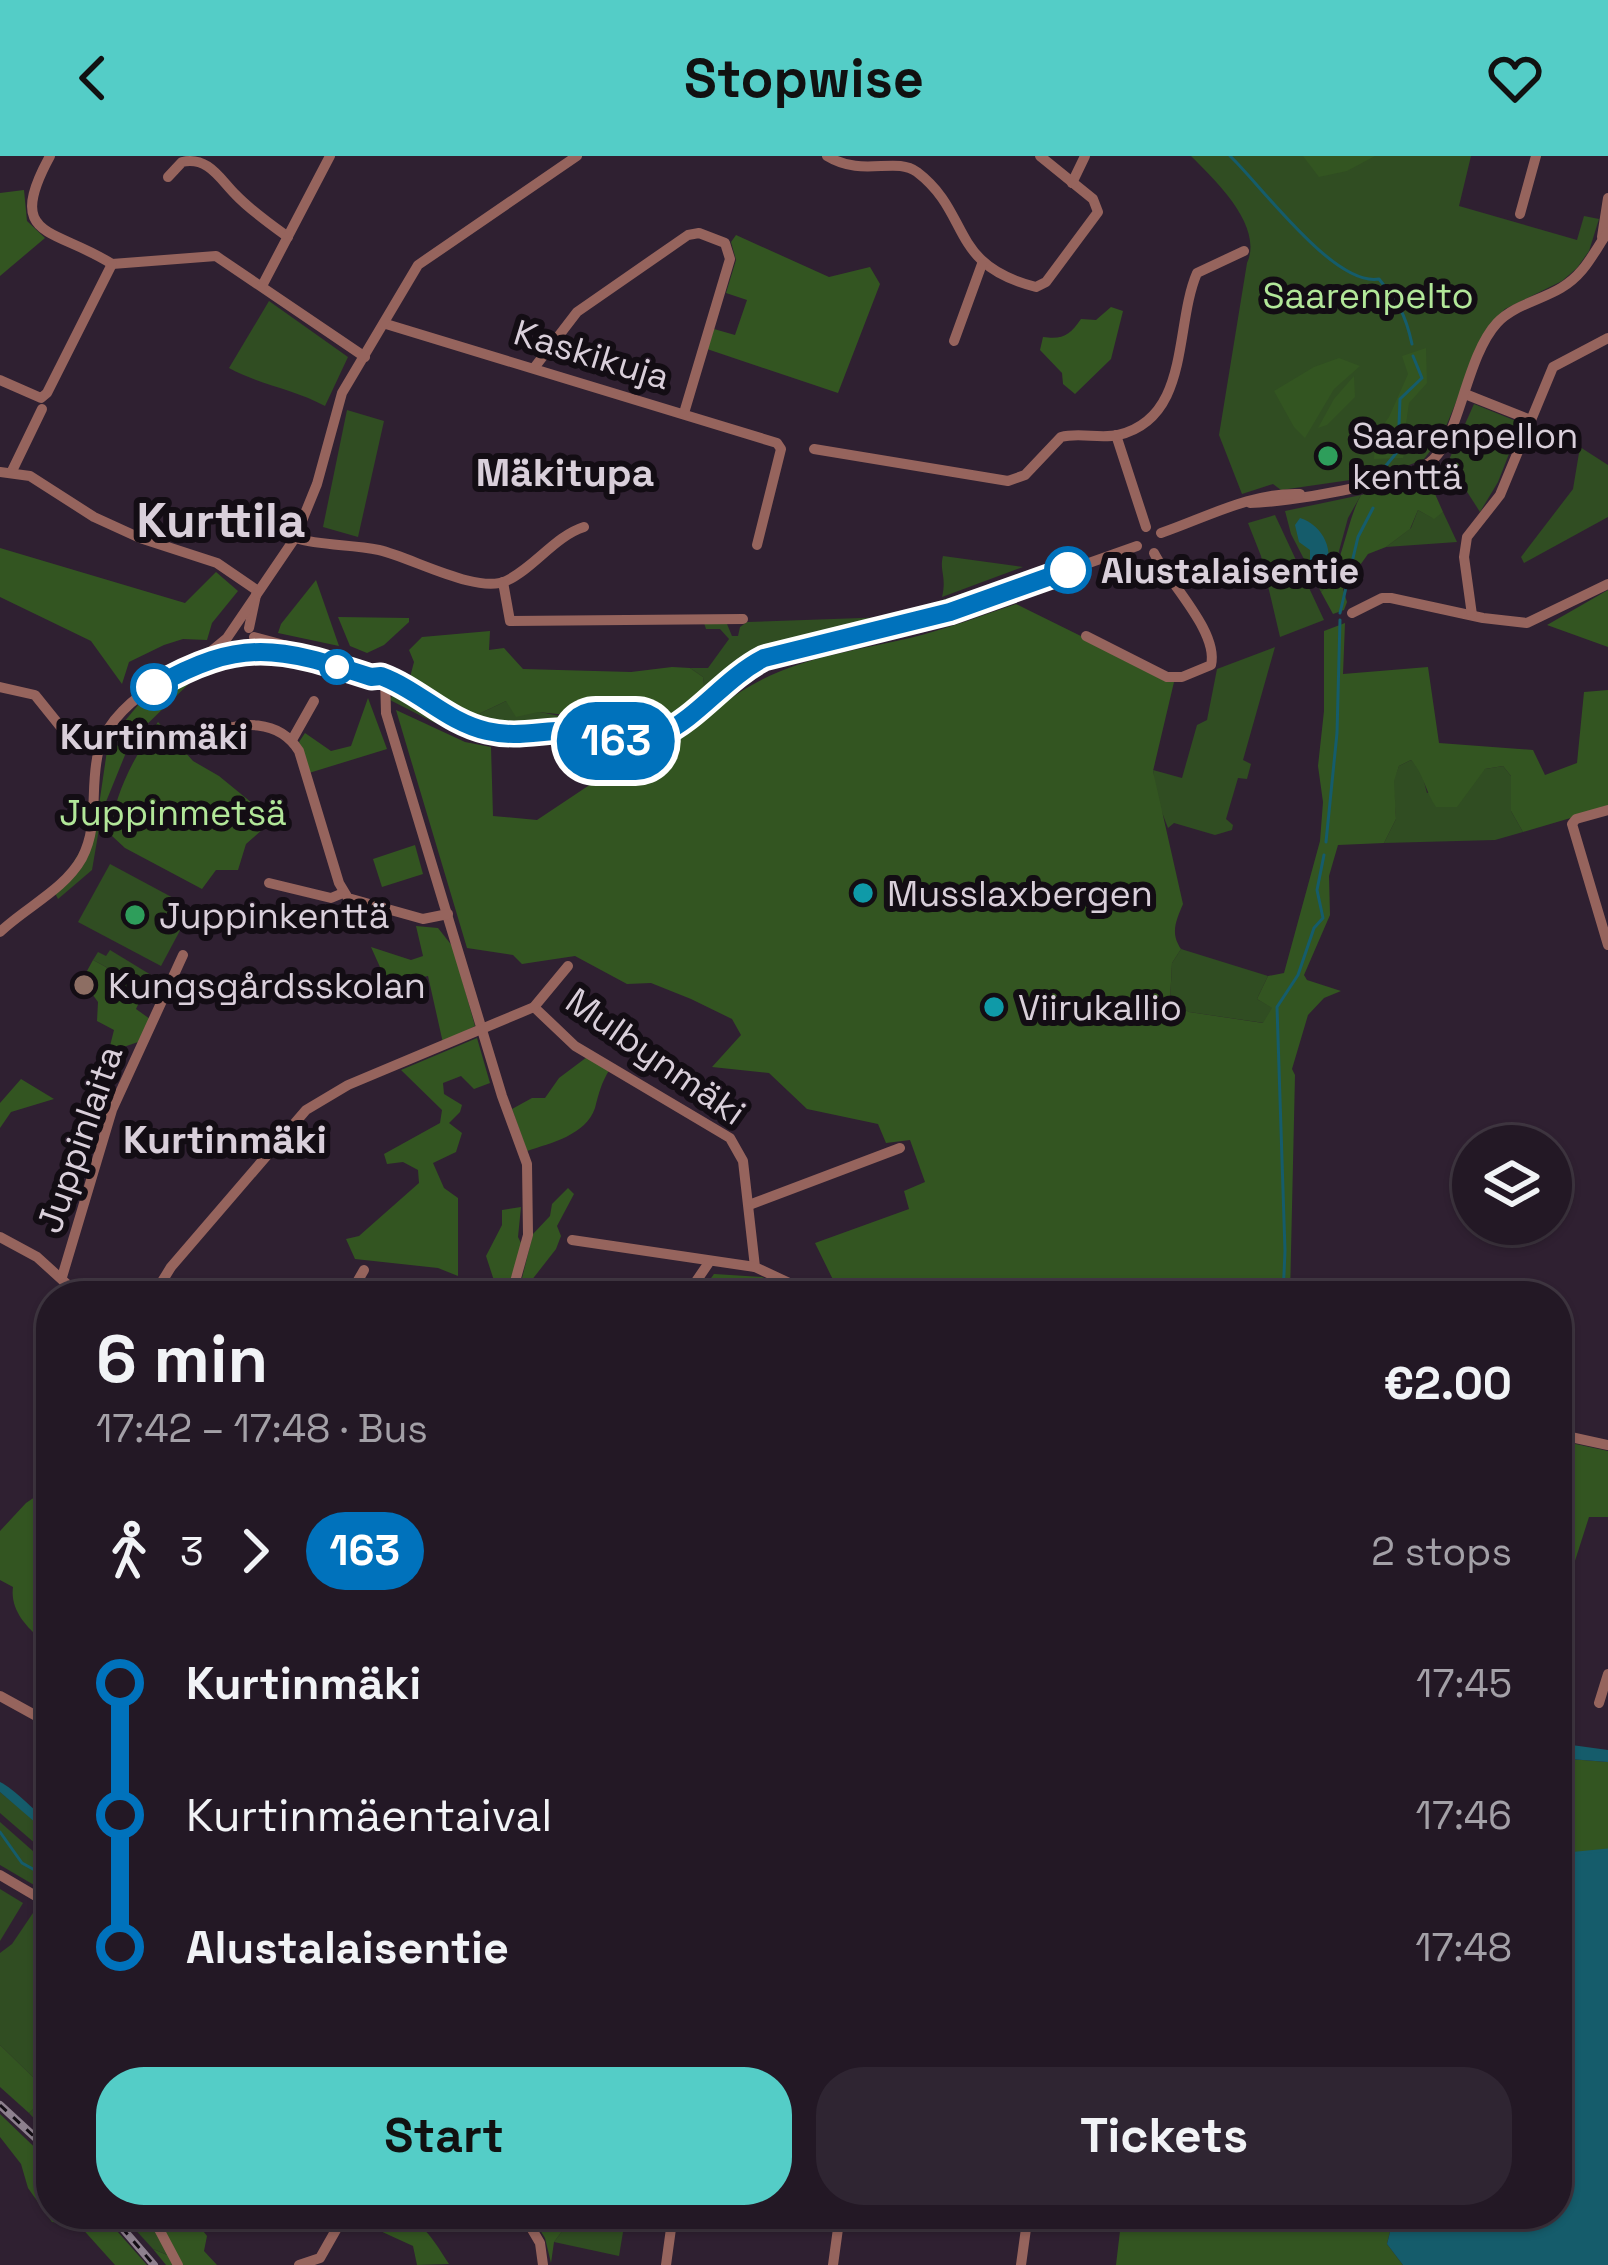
<!DOCTYPE html>
<meta charset="utf-8">
<style>
:root{--surface:#231825;--page:#2f2532;--text:#f1f3f6;--muted:#a3a0a7;--line:#403742;--accent:#54cdc7}
body{margin:0;font-family:"Space Grotesk",sans-serif;background:var(--page);color:var(--text);height:100vh;display:flex;flex-direction:column;font-size:45px;white-space:nowrap}
*{box-sizing:border-box;margin:0}
p{font-size:39px;color:var(--muted)}
.icon{flex:none;width:66px;height:66px;fill:none;stroke:currentColor;stroke-width:2;stroke-linecap:round;stroke-linejoin:round}
.map{position:relative;flex:1;overflow:hidden}
.sheet{position:absolute;left:36px;top:1125px;width:1536px;height:948px;display:flex;flex-direction:column;background:var(--surface);border-radius:48px;box-shadow:0 3px 9px #0004,0 0 0 3px var(--line)}
.sheet>*{flex:none}
.badge{padding:0 24px;border-radius:39px;font-size:42px;line-height:78px}
.buttons{position:absolute;left:1452px;top:969px;display:grid;gap:24px}
.buttons a{display:grid;place-items:center;width:120px;height:120px;border-radius:50%;background:var(--surface);box-shadow:0 3px 9px #0004,0 0 0 3px var(--line);font-size:60px}
.map>.badge{position:absolute;translate:-50% -50%;box-shadow:0 0 0 6px #fff}
.legs{display:flex;align-items:center;gap:18px;height:132px;padding:0 60px;font-size:39px}
.legs p{margin-inline-start:auto}
.head{display:flex;align-items:center;justify-content:space-between;height:204px;padding:0 60px}
h1{font-size:66px;font-weight:800;line-height:90px}
.primary-button{display:flex;gap:24px;margin-top:auto;padding:24px 60px}
.primary-button a{flex:1;height:138px;border-radius:48px;background:var(--accent);color:#111;font-size:48px;font-weight:800;line-height:138px;text-align:center}
.primary-button a+a{background:var(--page);color:var(--text)}
ul{padding:0 60px;list-style:none}
li{display:flex;align-items:center;gap:42px;height:132px;font-size:45px}
li i{display:grid;place-items:center;width:18px;height:100%;margin:0 15px;background:currentColor}
li i::after{content:'';width:30px;height:30px;margin:-15px;border:9px solid;border-radius:50%;background:var(--surface)}
li p{margin-inline-start:auto}
li:first-child i{background:linear-gradient(#0000 50%,currentColor 0)}
li:last-child i{background:linear-gradient(currentColor 50%,#0000 0)}
header{display:flex;justify-content:space-between;align-items:center;height:156px;padding:0 60px;background:var(--accent);color:#111;font-size:54px;font-weight:800}
.map>svg:first-child{display:block}
.green{fill:#304d22}
.forest{fill:#335521}
.water{fill:#155c6b}
.lines{fill:none;stroke-linecap:round;stroke-linejoin:round}
.stream{stroke:#155c6b;stroke-width:3}
.minor{stroke:#96645d;stroke-width:10}
.rail-casing{stroke:#8d808e;stroke-width:8}
.rail{stroke:#130d14;stroke-width:3;stroke-dasharray:9;stroke-linecap:butt}
.line-1-casing{stroke:#fff;stroke-width:27}
.line-1{stroke:#0072bc;stroke-width:18}
.leisure-dot{fill:#2e9e5b;stroke:#130d14;stroke-width:4.5}
.stop-1-dot{fill:#fff;stroke:#0072bc;stroke-width:6}
.culture-dot{fill:#0f9aa8;stroke:#130d14;stroke-width:4.5}
.education-dot{fill:#8d6e63;stroke:#130d14;stroke-width:4.5}
.labels{text-anchor:middle;stroke-width:12;stroke-linejoin:round;paint-order:stroke}
.park-label{font-size:36px;fill:#b2e799;stroke:#130d14}
.street-label{font-size:36px;fill:#d9cfda;stroke:#130d14}
.poi-label{font-size:36px;fill:#d9cfda;stroke:#130d14;text-anchor:start}
.stop-label{font-size:36px;font-weight:bold;fill:#d9cfda;stroke:#130d14;text-anchor:start}
.neighbourhood-label{font-size:39px;font-weight:bold;fill:#d9cfda;stroke:#130d14}
.district-label{font-size:48px;font-weight:bold;fill:#d9cfda;stroke:#130d14}
</style>
<header><svg class="icon" aria-label="back" viewBox="0 0 24 24"><path d="M15 5l-7 7 7 7"/></svg>Stopwise<svg class="icon" aria-label="heart" viewBox="0 0 24 24"><path d="M12 20l-8-8c-3-5 5-10 8-4 3-6 11-1 8 4z"/></svg></header>
<div class="map">
<svg width="1608" height="2109" viewBox="0 0 1608 2109">
<rect width="100%" height="100%" fill="#2f2031"/>
<!-- green -->
<g class="green">
<path d="M 1191,0 L 1471,0 L 1459,50 L 1577,84 L 1584,60 L 1599,63 L 1589,95 L 1577,112 L 1562,125 L 1505,153 L 1486,174 L 1442,280 L 1424,303 L 1385,319 L 1281,334 L 1273,328 L 1242,338 L 1219,279 L 1247,107 C 1264,70 1215,24 1191,0 Z"/>
<path d="M 269,145 L 348,201 L 325,250 C 294,233 260,229 229,212 Z"/>
<path d="M 1474,248 L 1521,267 L 1498,326 L 1480,356 L 1448,306 Z"/>
<path d="M 347,254 L 384,265 L 358,381 L 323,371 Z"/>
<path d="M 1580,291 L 1608,309 L 1608,361 L 1524,407 L 1521,401 L 1573,333 Z"/>
<path d="M 1361,339 L 1348,362 L 1330,428 L 1321,436 L 1291,378 L 1285,355 Z"/>
<path d="M 1418,354 L 1433,362 L 1443,356 L 1457,386 L 1386,391 L 1411,372 Z"/>
<path d="M 1275,359 L 1324,464 L 1280,481 L 1261,400 L 1248,367 Z"/>
<path d="M 943,400 L 1023,411 L 942,441 C 947,420 939,415 943,400 Z"/>
<path d="M 1010,422 L 1012,429 L 918,460 L 768,496 L 744,506 L 705,538 L 703,521 L 690,512 L 708,512 L 729,483 L 720,473 L 706,473 L 704,467 L 727,468 L 732,480 L 738,480 L 740,471 L 747,466 L 890,461 Z"/>
<path d="M 1014,439 L 929,470 L 805,500 L 769,513 L 735,532 L 657,590 L 633,595 L 577,583 L 546,588 L 545,583 L 582,580 L 617,591 L 655,586 L 756,510 Z"/>
<path d="M 1275,491 L 1243,604 L 1251,608 L 1247,623 L 1238,622 L 1226,663 L 1233,669 L 1232,674 L 1215,679 L 1174,667 L 1168,672 L 1156,641 L 1153,614 L 1182,622 L 1197,569 L 1207,564 L 1217,513 Z"/>
<path d="M 401,535 L 448,566 L 491,581 L 490,585 L 433,566 L 388,543 Z"/>
<path d="M 506,545 C 532,559 561,555 586,571 L 522,575 L 466,564 Z"/>
<path d="M 1411,604 L 1421,614 L 1427,637 L 1485,613 L 1503,610 L 1511,620 L 1511,655 L 1523,676 L 1495,684 L 1384,687 L 1396,663 L 1393,625 L 1399,610 Z"/>
<path d="M 97,667 L 100,667 L 92,714 L 58,743 L 55,737 Z"/>
<path d="M 110,708 L 192,752 L 161,810 L 78,766 Z"/>
<path d="M 1181,793 L 1268,820 L 1257,843 L 1273,852 L 1264,867 L 1189,856 L 1170,845 L 1172,807 Z"/>
<path d="M 110,794 L 156,822 L 149,834 L 93,804 L 98,796 L 106,800 Z"/>
<path d="M 0,1636 L 46,1674 L 51,1689 L 40,1685 L 37,1689 L 0,1657 Z"/>
<path d="M 0,1666 L 51,1711 L 51,1739 L 0,1709 Z"/>
<path d="M 0,1733 L 23,1747 L 0,1785 Z"/>
<path d="M 35,1754 L 51,1763 L 51,1981 L 29,1957 L 40,1947 L 35,1923 L 0,1889 L 0,1797 L 12,1788 Z"/>
<path d="M 121,2058 L 148,2058 L 170,2100 L 153,2093 Z"/>
<path d="M 575,2058 L 626,2058 L 619,2100 L 554,2086 Z"/>
</g>
<!-- forest -->
<g class="forest">
<path d="M 1303,0 L 1375,0 L 1347,15 L 1319,21 Z"/>
<path d="M 24,34 L 27,65 L 45,82 L 0,120 L 0,37 Z"/>
<path d="M 736,79 L 829,121 L 870,111 L 880,128 L 838,237 L 707,193 L 714,173 L 735,179 L 747,144 L 726,137 L 736,104 L 731,86 Z"/>
<path d="M 1111,151 L 1123,155 L 1111,203 L 1075,238 L 1063,228 L 1062,217 L 1040,194 L 1043,181 C 1063,184 1070,179 1081,163 L 1096,164 Z"/>
<path d="M 1426,192 L 1427,227 L 1409,247 L 1405,275 L 1410,280 L 1403,302 L 1374,303 L 1375,280 L 1389,261 L 1408,218 L 1402,200 Z"/>
<path d="M 1339,202 L 1360,210 L 1334,233 L 1305,282 L 1294,271 L 1274,235 L 1314,211 Z"/>
<path d="M 1354,220 L 1355,241 L 1327,269 L 1318,272 L 1334,243 Z"/>
<path d="M 1428,322 L 1443,356 L 1434,363 L 1418,354 L 1410,373 L 1386,391 L 1368,398 L 1343,433 L 1347,446 L 1344,454 L 1333,458 L 1321,436 C 1341,419 1346,365 1361,339 Z"/>
<path d="M 0,392 L 185,447 L 216,416 L 238,435 L 212,467 L 207,484 L 183,483 L 164,489 L 129,506 L 122,528 L 91,485 L 0,441 Z"/>
<path d="M 316,424 L 339,490 L 278,477 L 281,468 Z"/>
<path d="M 1608,434 L 1608,491 L 1547,469 Z"/>
<path d="M 1016,448 L 1174,526 L 1153,615 L 1183,748 C 1176,765 1170,777 1181,793 L 1172,807 L 1170,845 L 1189,856 L 1263,867 L 1272,852 L 1257,843 L 1268,820 L 1284,817 L 1320,685 L 1323,646 L 1318,610 L 1324,555 L 1324,475 L 1345,467 L 1343,518 L 1428,511 L 1439,587 L 1533,594 L 1545,619 L 1577,607 L 1584,536 L 1608,534 L 1608,651 L 1523,676 L 1511,655 L 1511,620 L 1503,610 L 1485,613 L 1457,651 L 1436,651 C 1425,635 1424,618 1411,604 L 1399,610 L 1394,625 L 1396,663 L 1384,687 L 1338,689 L 1329,720 L 1330,759 L 1304,819 L 1307,824 L 1341,835 L 1324,842 L 1308,859 L 1292,913 L 1295,919 L 1290,1140 L 841,1140 L 815,1087 L 909,1053 L 904,1035 L 925,1026 L 910,984 L 886,987 L 878,968 L 807,953 L 769,917 L 712,911 L 741,879 L 732,863 L 691,843 L 651,827 L 627,828 L 575,800 L 522,808 L 513,799 L 467,792 L 396,554 L 465,586 L 491,591 L 493,660 L 537,664 L 594,626 L 591,595 C 681,613 684,567 752,529 C 798,502 858,494 910,482 C 946,473 981,460 1016,448 Z"/>
<path d="M 338,461 L 409,462 L 409,466 L 384,489 L 367,497 L 350,490 Z"/>
<path d="M 490,475 L 489,494 L 504,492 L 523,513 L 631,516 L 672,511 L 690,512 L 703,521 L 705,538 L 663,572 L 639,581 L 624,582 L 586,571 L 567,559 L 538,556 L 516,561 L 506,545 L 466,564 L 409,525 L 414,506 L 409,494 L 422,481 Z"/>
<path d="M 203,514 L 140,575 L 124,566 L 139,548 Z"/>
<path d="M 368,542 L 387,593 L 309,617 L 299,586 L 305,577 L 331,595 L 351,590 Z"/>
<path d="M 158,566 L 193,605 L 219,620 L 263,656 L 263,673 L 246,688 L 238,714 L 216,714 L 202,733 L 125,692 L 111,679 C 112,640 136,598 158,566 Z"/>
<path d="M 112,587 L 127,594 L 101,658 L 98,656 L 108,588 Z"/>
<path d="M 415,689 L 423,718 L 382,731 L 373,703 Z"/>
<path d="M 416,770 L 438,772 L 453,791 L 475,870 L 443,887 L 428,820 L 388,829 L 371,791 L 411,804 L 423,800 Z"/>
<path d="M 93,804 L 161,841 L 159,845 L 143,838 L 136,853 L 150,863 L 138,886 L 118,893 L 110,890 L 114,874 L 97,865 L 98,846 L 82,824 Z"/>
<path d="M 477,882 L 490,927 L 474,933 L 461,920 L 443,927 L 444,938 L 462,949 L 460,956 L 449,967 L 462,977 L 456,996 L 433,1007 L 444,1032 L 458,1042 L 458,1120 L 438,1112 L 355,1103 L 346,1083 L 359,1080 L 419,1027 L 418,1014 L 403,1006 L 387,1008 L 384,998 L 440,967 L 442,954 L 401,914 Z"/>
<path d="M 587,901 L 610,913 C 601,927 599,937 595,952 C 586,979 551,987 527,995 L 512,953 L 532,942 L 545,942 L 559,922 Z"/>
<path d="M 21,923 L 54,943 L 11,956 L 0,972 L 0,947 Z"/>
<path d="M 568,1032 L 574,1038 L 557,1070 L 561,1080 L 556,1093 L 524,1134 L 520,1130 L 533,1078 L 550,1060 L 552,1048 Z"/>
<path d="M 521,1051 L 518,1081 L 522,1089 L 505,1140 L 499,1140 L 486,1100 L 502,1069 L 502,1054 Z"/>
<path d="M 714,1118 L 762,1121 L 804,1140 L 698,1140 Z"/>
<path d="M 1557,1284 L 1608,1295 L 1608,1361 L 1589,1361 L 1574,1408 L 1557,1403 Z"/>
<path d="M 51,1330 L 51,1479 L 42,1484 C 25,1470 10,1453 13,1431 L 0,1424 L 0,1375 L 26,1347 Z"/>
<path d="M 1557,1602 L 1608,1606 L 1608,1694 L 1557,1699 Z"/>
<path d="M 0,1889 L 35,1923 L 40,1947 L 29,1957 L 0,1931 Z"/>
<path d="M 0,1958 L 51,2007 L 51,2058 L 102,2058 L 147,2109 L 115,2109 L 79,2069 L 52,2066 L 28,2032 L 21,2008 L 0,1981 Z"/>
<path d="M 148,2058 L 190,2058 L 207,2080 L 204,2095 L 217,2109 L 166,2109 L 153,2093 L 167,2099 Z"/>
<path d="M 357,2058 C 413,2058 420,2061 449,2108 L 417,2109 L 413,2090 L 354,2063 Z"/>
<path d="M 530,2058 L 575,2058 L 554,2086 L 551,2107 L 545,2082 Z"/>
<path d="M 1122,2058 L 1400,2058 L 1392,2068 L 1387,2088 L 1403,2109 L 1116,2109 Z"/>
</g>
<!-- water -->
<g class="water">
<path d="M 1300,362 C 1323,369 1337,397 1323,417 L 1310,408 L 1310,394 L 1299,386 L 1295,369 Z"/>
<path d="M 1557,1587 L 1608,1594 L 1608,1606 L 1557,1602 Z"/>
<path d="M 0,1626 C 12,1631 40,1659 51,1670 L 51,1680 L 0,1636 Z"/>
<path d="M 1608,1694 L 1608,2109 L 1403,2109 L 1387,2088 L 1392,2068 L 1400,2058 L 1557,2058 L 1557,1699 Z"/>
</g>
<g class="lines">
<!-- stream -->
<g class="stream">
<path d="M 1230,0 C 1260,28 1334,131 1379,123 C 1398,147 1405,156 1412,188"/>
<path d="M 1379,318 L 1398,295 L 1400,243 L 1422,222 L 1413,200"/>
<path d="M 1340,457 L 1358,381 L 1373,352"/>
<path d="M 1326,686 L 1337,577 L 1340,464"/>
<path d="M 1283,1140 L 1285,1095 L 1277,851 L 1298,819 L 1314,772 L 1323,762 L 1317,734 L 1324,699"/>
<path d="M 0,1676 L 22,1707 L 51,1723"/>
<path d="M 1557,1699 L 1608,1694"/>
</g>
<!-- minor -->
<g class="minor">
<path d="M 50,0 C 4,84 54,71 112,108"/>
<path d="M 827,0 C 863,22 895,0 917,16 C 972,58 948,109 1036,131 L 1046,126 L 1098,56 L 1093,43 L 1040,0"/>
<path d="M 168,21 L 182,6 C 208,0 220,23 235,38 C 250,54 270,68 288,81"/>
<path d="M 1072,27 L 1085,0"/>
<path d="M 1520,58 L 1536,0"/>
<path d="M 1602,81 L 1608,42"/>
<path d="M 112,108 L 216,100 L 365,201"/>
<path d="M 262,130 L 330,0"/>
<path d="M 386,168 L 777,287 L 781,293 L 757,389"/>
<path d="M 954,185 L 982,108"/>
<path d="M 534,212 L 577,156 L 688,79 L 699,77 L 725,87 L 730,103 L 684,257"/>
<path d="M 0,224 L 41,242 L 47,237 L 112,108"/>
<path d="M 1465,238 L 1528,263"/>
<path d="M 1116,279 L 1146,371"/>
<path d="M 814,293 L 1008,325 L 1025,319 L 1061,281 C 1079,276 1099,283 1118,279 C 1191,262 1174,170 1197,117 L 1244,95"/>
<path d="M 12,315 L 42,253"/>
<path d="M 0,316 L 30,320 L 94,361 L 140,382 L 217,407 L 258,435"/>
<path d="M 1250,347 C 1284,347 1403,327 1429,307 C 1436,302 1442,293 1446,286 C 1463,252 1472,194 1497,167 C 1514,149 1541,144 1561,132 C 1585,118 1593,97 1608,76"/>
<path d="M 1161,377 C 1205,362 1252,336 1300,338"/>
<path d="M 295,382 C 322,390 351,388 379,394 C 413,402 477,438 506,425 C 534,412 555,380 584,371"/>
<path d="M 503,426 L 510,465 L 743,463"/>
<path d="M 1352,457 L 1382,442 L 1391,442 L 1483,462 L 1527,467 L 1608,428"/>
<path d="M 1472,459 L 1464,401 L 1467,381 L 1500,339 L 1553,211 L 1608,182"/>
<path d="M 249,472 L 256,439"/>
<path d="M 1086,480 L 1167,521 L 1182,521 L 1211,509 C 1219,476 1169,427 1154,397"/>
<path d="M 254,481 L 374,513 L 452,562 L 488,575 L 523,580 L 582,575 L 631,587 L 667,576 L 739,517 L 764,502 L 950,456 L 1137,390"/>
<path d="M 192,511 L 227,482 L 295,382 L 317,328 L 342,237 L 418,109 L 577,0"/>
<path d="M 385,521 L 386,557 L 502,940 L 527,1008 L 528,1079 L 511,1140"/>
<path d="M 0,531 L 35,539 L 64,575 L 100,589"/>
<path d="M 210,580 C 239,564 279,563 299,595 L 339,727 L 348,742 L 423,763 L 448,758"/>
<path d="M 292,584 L 314,545"/>
<path d="M 1608,654 L 1576,663 L 1572,668 L 1608,789"/>
<path d="M 269,727 L 331,742 L 343,737"/>
<path d="M 0,776 C 26,751 64,734 82,702 C 100,668 89,629 99,593 C 114,538 204,498 254,494 C 292,491 336,510 371,521 L 381,519"/>
<path d="M 534,851 L 575,890 L 730,982 L 743,1005 L 755,1111 L 817,1140"/>
<path d="M 749,1049 L 900,992"/>
<path d="M 0,1081 L 37,1101 L 80,1140"/>
<path d="M 572,1084 L 755,1111"/>
<path d="M 62,1121 L 112,954 L 183,799"/>
<path d="M 153,1140 L 171,1111 L 306,954 L 348,929 L 534,851 L 568,810"/>
<path d="M 349,1140 L 364,1114"/>
<path d="M 686,1140 L 710,1105"/>
<path d="M 1557,1278 L 1608,1289"/>
<path d="M 0,1540 L 51,1568"/>
<path d="M 1599,1547 L 1608,1518"/>
<path d="M 0,1719 L 51,1749"/>
<path d="M 151,2058 L 178,2109"/>
<path d="M 523,2058 L 540,2087 L 543,2109"/>
<path d="M 299,2109 L 320,2102 L 345,2058"/>
<path d="M 666,2109 L 673,2058"/>
<path d="M 833,2109 L 840,2058"/>
<path d="M 1021,2109 L 1028,2058"/>
</g>
<!-- rail casing -->
<g class="rail-casing">
<g id="rail">
<path d="M 0,1949 L 51,1996"/>
<path d="M 110,2058 L 154,2109"/>
</g>
</g>
<!-- rail -->
<use href="#rail" class="rail"/>
</g>
<g class="lines">
<!-- line-1 casing -->
<g class="line-1-casing">
<path id="line-1" d="M 154,531 C 241,481 279,491 371,521 L 381,520 C 419,534 447,566 487,575 C 520,583 548,572 579,575 C 609,578 629,594 660,579 C 699,561 725,522 764,502 L 950,456 L 1068,414"/>
</g>
<!-- line-1 -->
<use href="#line-1" class="line-1"/>
</g>
<!-- markers -->
<g class="leisure-dot">
<circle cx="1328" cy="300" r="12"/>
<circle cx="135" cy="759" r="12"/>
</g>
<g class="stop-1-dot">
<circle cx="1068" cy="414" r="21"/>
<circle cx="337" cy="511" r="15"/>
<circle cx="154" cy="531" r="21"/>
</g>
<g class="culture-dot">
<circle cx="863" cy="737" r="12"/>
<circle cx="994" cy="851" r="12"/>
</g>
<circle class="education-dot" cx="84" cy="829" r="12"/>
<g class="labels">
<!-- park labels -->
<g class="park-label">
<text x="1368" y="152">Saarenpelto</text>
<text x="173" y="669">Juppinmetsä</text>
</g>
<!-- street labels -->
<g class="street-label">
<text transform="translate(592 198) rotate(17)" y="13">Kaskikuja</text>
<text transform="translate(656 900) rotate(35)" y="13">Mulbynmäki</text>
<text transform="translate(79 983) rotate(-71)" y="13">Juppinlaita</text>
</g>
<!-- poi labels -->
<g class="poi-label">
<text x="1352" y="292">Saarenpellon<tspan x="1352" dy="41">kenttä</tspan></text>
<text x="887" y="750">Musslaxbergen</text>
<text x="159" y="772">Juppinkenttä</text>
<text x="108" y="842">Kungsgårdsskolan</text>
<text x="1018" y="864">Viirukallio</text>
</g>
<!-- stop labels -->
<g class="stop-label">
<text x="1101" y="427">Alustalaisentie</text>
<text x="154" y="593" text-anchor="middle">Kurtinmäki</text>
</g>
<!-- neighbourhood labels -->
<g class="neighbourhood-label">
<text x="565" y="330">Mäkitupa</text>
<text x="225" y="997">Kurtinmäki</text>
</g>
<!-- district labels -->
<g class="district-label">
<text x="221" y="381">Kurttila</text>
</g>
</g>
</svg>
<div class="buttons">
<a><svg class="icon" aria-label="layers" viewBox="0 0 24 24"><path d="M12 4l9 5-9 5-9-5zM3 14l9 5 9-5"/></svg></a>
</div>
<b class="badge" style="left:616px;top:585px;background:#0072bc;color:#fff">163</b>
<section class="sheet">
<div class="head"><div><h1>6 min</h1><p>17:42 – 17:48 · Bus</p></div><b>€2.00</b></div>
<div class="legs"><svg class="icon" aria-label="walk" viewBox="0 0 24 24"><circle cx="13" cy="4" r="2"/><path d="M13 8l-2 6 4 7M11 14l-3 7M7 12l3-4h3l4 4"/></svg>3<svg class="icon" aria-label="forward" viewBox="0 0 24 24"><path d="M9 5l7 7-7 7"/></svg><b class="badge" style="background:#0072bc;color:#fff">163</b><p>2 stops</p></div>
<ul>
<li><i style="color:#0072bc"></i><b>Kurtinmäki</b><p>17:45</p></li>
<li><i style="color:#0072bc"></i><span>Kurtinmäentaival</span><p>17:46</p></li>
<li><i style="color:#0072bc"></i><b>Alustalaisentie</b><p>17:48</p></li>
</ul>
<div class="primary-button"><a>Start</a><a>Tickets</a></div>
</section>
</div>
